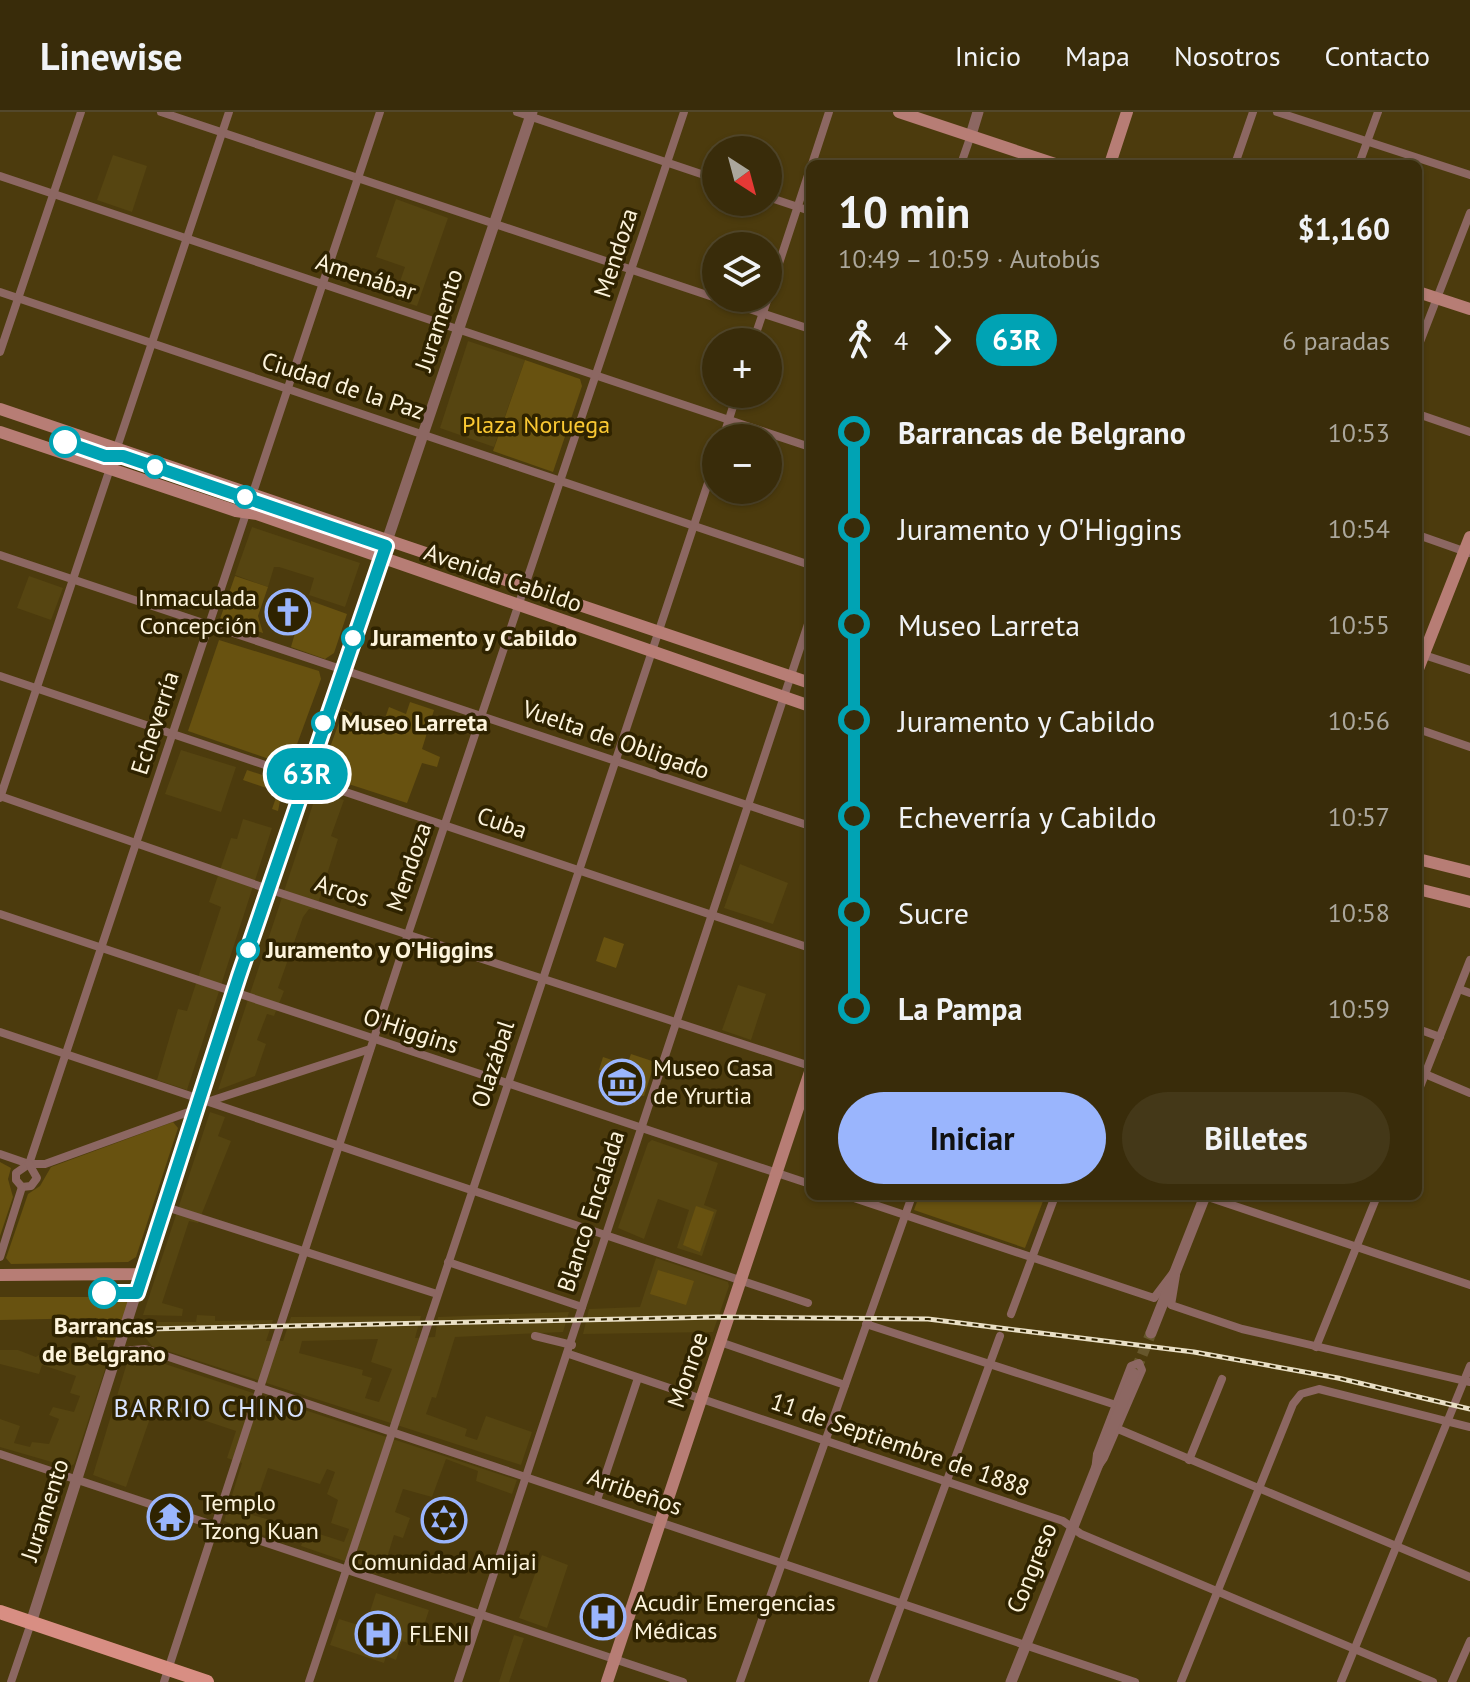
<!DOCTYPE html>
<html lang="es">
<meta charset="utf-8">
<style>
:root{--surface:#392c0a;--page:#443818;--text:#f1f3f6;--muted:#aba79c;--line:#53482b;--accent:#9ab5fd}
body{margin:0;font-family:"PT Sans",sans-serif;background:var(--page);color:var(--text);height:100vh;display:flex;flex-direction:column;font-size:30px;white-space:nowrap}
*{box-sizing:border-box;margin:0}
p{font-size:26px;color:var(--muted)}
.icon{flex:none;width:44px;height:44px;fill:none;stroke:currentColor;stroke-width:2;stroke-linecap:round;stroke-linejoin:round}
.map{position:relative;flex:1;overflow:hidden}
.sheet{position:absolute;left:806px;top:48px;width:616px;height:1040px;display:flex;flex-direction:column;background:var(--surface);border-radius:12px;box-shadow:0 2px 6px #0004,0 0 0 2px var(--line)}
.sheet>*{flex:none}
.badge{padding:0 16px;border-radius:26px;font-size:28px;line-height:52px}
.needle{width:52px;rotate:144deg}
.controls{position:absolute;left:702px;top:24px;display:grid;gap:16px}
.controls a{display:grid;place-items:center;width:80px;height:80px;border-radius:50%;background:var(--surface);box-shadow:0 2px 6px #0004,0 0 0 2px var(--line);font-size:40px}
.map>.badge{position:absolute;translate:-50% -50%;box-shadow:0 0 0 4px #fff}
.legs{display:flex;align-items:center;gap:12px;height:88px;padding:0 32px;font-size:26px}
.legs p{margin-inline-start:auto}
.overview{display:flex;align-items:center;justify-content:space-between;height:136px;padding:0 32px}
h1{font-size:44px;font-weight:600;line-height:60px}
.button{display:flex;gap:16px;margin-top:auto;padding:16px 32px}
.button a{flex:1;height:92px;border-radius:48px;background:var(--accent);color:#111;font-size:32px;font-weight:600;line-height:92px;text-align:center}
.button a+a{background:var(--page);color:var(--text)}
ul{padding:0 32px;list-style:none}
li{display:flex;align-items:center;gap:28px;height:96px;font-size:30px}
li i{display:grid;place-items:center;width:12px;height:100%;margin:0 10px;background:currentColor}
li i::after{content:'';width:20px;height:20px;margin:-10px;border:6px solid;border-radius:50%;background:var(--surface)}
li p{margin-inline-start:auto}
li:first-child i{background:linear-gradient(#0000 50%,currentColor 0)}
li:last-child i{background:linear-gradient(currentColor 50%,#0000 0)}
header{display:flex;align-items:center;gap:48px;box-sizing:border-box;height:112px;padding:0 40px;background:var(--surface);border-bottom:2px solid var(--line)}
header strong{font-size:38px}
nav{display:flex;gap:44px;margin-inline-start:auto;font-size:28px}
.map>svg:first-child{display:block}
.built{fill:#564511;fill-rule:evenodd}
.green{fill:#685210}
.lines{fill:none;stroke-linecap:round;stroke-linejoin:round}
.tertiary-tunnel{stroke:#67572c;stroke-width:11;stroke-dasharray:11 5.5;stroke-linecap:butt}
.minor{stroke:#8c6762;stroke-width:8}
.tertiary{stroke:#8c6762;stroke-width:11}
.secondary{stroke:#b77d75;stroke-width:12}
.primary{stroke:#d88e83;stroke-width:14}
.rail-casing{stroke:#e9dfc5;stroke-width:5}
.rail{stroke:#2f2300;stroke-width:2;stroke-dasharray:6;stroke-linecap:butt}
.line-1-casing{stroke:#fff;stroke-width:18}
.line-1{stroke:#00a3b4;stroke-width:12}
.stop-1-dot{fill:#fff;stroke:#00a3b4;stroke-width:4}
.labels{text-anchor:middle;stroke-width:7;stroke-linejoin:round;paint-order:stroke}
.street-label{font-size:24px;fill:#fdf4dc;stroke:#2f2300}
.park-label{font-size:24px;fill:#fbc933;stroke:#2f2300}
.poi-label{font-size:24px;fill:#fdf4dc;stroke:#2f2300;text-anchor:start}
.stop-label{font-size:24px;font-weight:bold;fill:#fdf4dc;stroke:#2f2300;text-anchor:start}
.neighbourhood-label{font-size:26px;letter-spacing:2px;fill:#d7e2fe;stroke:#2f2300}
</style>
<header>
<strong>Linewise</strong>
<nav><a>Inicio</a><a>Mapa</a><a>Nosotros</a><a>Contacto</a></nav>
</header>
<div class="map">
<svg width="1470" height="1570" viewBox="0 0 1470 1570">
<rect width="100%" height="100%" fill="#4c3b0d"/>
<!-- built -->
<g class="built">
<path d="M 113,43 L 147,54 L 132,100 L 97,88 Z"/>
<path d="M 396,87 L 448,106 L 417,194 L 394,187 L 405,155 L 376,145 Z"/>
<path d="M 468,229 L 525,248 L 494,335 L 440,316 Z"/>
<path d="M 252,415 L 360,451 L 345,495 L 309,483 L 314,466 L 279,455 L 274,455 L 268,475 L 235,463 Z"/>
<path d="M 29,464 L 63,476 L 51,508 L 17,496 Z"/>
<path d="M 181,638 L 236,655 L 221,700 L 165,682 Z"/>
<path d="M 317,680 L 344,688 L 331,724 L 338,727 L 316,798 L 309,797 L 303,805 L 278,876 L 284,879 L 274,904 L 267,902 L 257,928 L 266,932 L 255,964 L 218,978 Z"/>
<path d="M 243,707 L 272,716 L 187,978 L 157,968 L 178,897 L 187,899 L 221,795 L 209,790 L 231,726 L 237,727 Z"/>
<path d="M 740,752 L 788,771 L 773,812 L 724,796 Z"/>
<path d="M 738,873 L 766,882 L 751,928 L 722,918 Z"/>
<path d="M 210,1000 L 225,1005 L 218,1024 L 231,1029 L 198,1111 L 189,1109 L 162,1191 L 183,1197 L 182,1204 L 143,1203 Z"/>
<path d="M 652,1028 L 718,1051 L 704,1093 L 717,1098 L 702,1144 L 677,1136 L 689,1098 L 658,1087 L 644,1127 L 618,1116 L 648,1031 Z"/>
<path d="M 656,1146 L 728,1170 L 729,1174 L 713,1220 L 583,1222 L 589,1197 L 640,1195 Z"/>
<path d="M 569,1200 L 563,1220 L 455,1225 L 436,1286 L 432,1285 L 426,1302 L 467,1317 L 465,1324 L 477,1328 L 486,1304 L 532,1320 L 521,1353 L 152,1234 L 140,1219 L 142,1210 L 196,1210 L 197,1203 L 215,1204 L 215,1209 L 273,1208 L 266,1229 L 283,1229 L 291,1205 L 421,1204 L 415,1226 L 435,1225 L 438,1205 ZM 378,1227 L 371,1250 L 392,1257 L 379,1290 L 365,1286 L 372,1266 L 362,1263 L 363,1258 L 299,1241 L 302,1229 Z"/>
<path d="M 67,1236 L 111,1239 L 74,1352 L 69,1355 L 0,1335 L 0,1307 L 20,1314 L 14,1331 L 30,1335 L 32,1330 L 49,1332 L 59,1307 L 49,1303 L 53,1295 L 74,1300 L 80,1284 L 70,1281 L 76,1264 L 42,1253 L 39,1262 L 0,1252 L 0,1238 L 18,1238 L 36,1245 L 46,1238 L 65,1242 Z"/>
<path d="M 130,1241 L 147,1246 L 517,1368 L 512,1382 L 476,1369 L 478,1359 L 446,1347 L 432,1385 L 403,1377 L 395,1400 L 410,1406 L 403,1426 L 394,1423 L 382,1462 L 301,1434 L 307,1418 L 344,1430 L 349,1417 L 331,1411 L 338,1388 L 327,1382 L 335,1360 L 327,1357 L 320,1372 L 268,1356 L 252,1403 L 270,1408 L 266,1424 L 224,1409 L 242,1351 L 227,1346 L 236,1319 L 155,1292 L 126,1375 L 93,1363 Z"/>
<path d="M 542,1443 L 568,1453 L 547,1516 L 519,1506 Z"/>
<path d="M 376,1481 L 429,1498 L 417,1534 L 402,1529 L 396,1548 L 386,1544 L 384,1551 L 330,1533 L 339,1507 L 365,1515 Z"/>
<path d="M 514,1523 L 524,1526 L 509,1570 L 499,1570 Z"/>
</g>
<!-- green -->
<g class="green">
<path d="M 525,248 L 580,267 L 582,274 L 553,360 L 493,339 Z"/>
<path d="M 235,464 L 268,475 L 258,504 L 263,521 L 220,507 Z"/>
<path d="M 311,489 L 347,502 L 334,541 L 325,547 L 291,535 L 295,521 L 310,510 Z"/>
<path d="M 219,528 L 319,559 L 321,567 L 289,654 L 188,619 Z"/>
<path d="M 410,590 L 434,598 L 422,637 L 440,645 L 437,655 L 422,651 L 407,691 L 324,664 L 321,660 L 344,597 L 363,607 L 365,603 L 384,609 L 389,595 L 406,602 Z"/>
<path d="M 247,658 L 284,670 L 278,699 L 272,697 L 278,680 L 243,668 Z"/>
<path d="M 604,825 L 624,832 L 616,856 L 596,849 Z"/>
<path d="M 631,942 L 655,950 L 644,984 L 638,983 L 635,991 L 625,988 L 627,979 L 610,979 L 615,963 L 599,958 L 603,945 L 627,953 Z"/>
<path d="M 173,1010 L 178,1016 L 136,1145 L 128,1150 L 11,1152 L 6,1146 L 28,1082 L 40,1074 L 51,1055 Z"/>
<path d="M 0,1050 L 11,1056 L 8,1067 L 13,1085 L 0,1124 Z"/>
<path d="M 919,1084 L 1045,1084 L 1025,1136 L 914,1098 Z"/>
<path d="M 696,1094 L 714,1100 L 700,1140 L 683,1133 Z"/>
<path d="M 658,1158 L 694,1169 L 686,1193 L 650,1182 Z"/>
<path d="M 0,1185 L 130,1185 L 117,1228 L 97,1228 L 96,1206 L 0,1208 Z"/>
</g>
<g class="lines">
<!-- tertiary-tunnel -->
<path class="tertiary-tunnel" d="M 1136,1258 L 1151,1221"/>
<!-- minor -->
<g class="minor">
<path d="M 161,0 L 716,186"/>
<path d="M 517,0 L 716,67"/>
<path d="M 1277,0 L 1470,63"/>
<path d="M 812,52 L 829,0"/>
<path d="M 961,52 L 971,23"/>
<path d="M 1235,52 L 1253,0"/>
<path d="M 1359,52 L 1378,0"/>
<path d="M 0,64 L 810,335"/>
<path d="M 768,85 L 810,99"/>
<path d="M 0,180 L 810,453"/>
<path d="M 768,185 L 810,57"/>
<path d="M 716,186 L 810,217"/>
<path d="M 753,230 L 768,186"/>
<path d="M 1418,235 L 1470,101"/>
<path d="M 0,240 L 81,0"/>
<path d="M 1418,302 L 1470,320"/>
<path d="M 723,326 L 737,282"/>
<path d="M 1418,423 L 1469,441"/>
<path d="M 0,443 L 810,714"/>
<path d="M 1421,542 L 1470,558"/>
<path d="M 0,564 L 810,836"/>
<path d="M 1418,617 L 1470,635"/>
<path d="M 0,684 L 268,777 L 810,954"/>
<path d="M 0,686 L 229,0"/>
<path d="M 0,802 L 810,1072"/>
<path d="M 1459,877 L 1470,881"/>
<path d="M 1418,917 L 1440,925"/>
<path d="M 0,920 L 808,1191"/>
<path d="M 1425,962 L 1470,981"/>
<path d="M 1418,980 L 1470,848"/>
<path d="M 210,989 L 370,937"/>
<path d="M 0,1042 L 29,1052 L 45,1052 L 194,998"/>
<path d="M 22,1075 L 16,1068 L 16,1061 L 29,1052 L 33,1040 L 380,0"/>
<path d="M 22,1075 L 31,1074 L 37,1066 L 29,1052"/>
<path d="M 848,1084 L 1154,1186 L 1173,1161"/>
<path d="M 1205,1084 L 1470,1173"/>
<path d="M 163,1094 L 437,1182"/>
<path d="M 0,1145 L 22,1075"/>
<path d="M 448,1150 L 582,1195"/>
<path d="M 1176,1163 L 1171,1193 L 1242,1217 L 1470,1270"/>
<path d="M 1011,1202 L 1055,1084"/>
<path d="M 866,1212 L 1116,1293"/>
<path d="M 535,1224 L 572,1233"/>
<path d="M 720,1230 L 845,1273"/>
<path d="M 1316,1235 L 1377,1084"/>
<path d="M 120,1239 L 145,1237 L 1135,1570"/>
<path d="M 569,1242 L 1063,1409 L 1081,1422 L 1433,1570"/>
<path d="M 1139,1251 L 1142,1258 L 1104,1346 L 1095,1359 L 1097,1342 L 1131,1254 Z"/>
<path d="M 1118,1317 L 1470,1465"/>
<path d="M 0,1342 L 683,1570"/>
<path d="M 1189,1348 L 1222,1267"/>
<path d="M 597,1388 L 638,1266"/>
<path d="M 11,1570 L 31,1511"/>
<path d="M 164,1570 L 408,822 L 684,0"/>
<path d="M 309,1570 L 716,347"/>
<path d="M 458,1570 L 810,506"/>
<path d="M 740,1570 L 912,1084"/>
<path d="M 873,1570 L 1000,1224"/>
<path d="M 1181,1570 L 1293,1292 L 1301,1282 L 1319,1277 L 1470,1315"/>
<path d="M 1341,1570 L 1470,1254"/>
<path d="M 1452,1570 L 1470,1529"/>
</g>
<!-- tertiary -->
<g class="tertiary">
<path d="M 971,23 L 978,0"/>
<path d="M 387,429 L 532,0"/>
<path d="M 1151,1221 L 1205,1084"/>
<path d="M 31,1511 L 142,1162"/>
<path d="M 1011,1570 L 1134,1262"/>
</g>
<!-- secondary -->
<g class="secondary">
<path d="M 899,0 L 1055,52"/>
<path d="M 1110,52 L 1127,0"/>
<path d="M 1418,180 L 1470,197"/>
<path d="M 0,297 L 810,571"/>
<path d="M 0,320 L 236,399 L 257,402 L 810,594"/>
<path d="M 1418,557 L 1470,425"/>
<path d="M 1418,747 L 1470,760"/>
<path d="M 1418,777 L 1470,790"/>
<path d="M 0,1163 L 142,1162 L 315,636 L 387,429"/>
<path d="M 607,1570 L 810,960"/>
</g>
<!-- primary -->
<path class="primary" d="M 0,1500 L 207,1570"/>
<!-- rail casing -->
<g class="rail-casing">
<path id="rail" d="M 97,1218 L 718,1205 L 928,1207 L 1194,1240 L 1338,1266 L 1470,1297"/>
</g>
<!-- rail -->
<use href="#rail" class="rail"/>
</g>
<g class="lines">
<!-- line-1 casing -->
<g class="line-1-casing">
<path id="line-1" d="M 65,330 L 105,344 L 123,344 L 386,434 L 239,864 L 137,1181 L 104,1181"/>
</g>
<!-- line-1 -->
<use href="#line-1" class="line-1"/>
</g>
<!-- icons -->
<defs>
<g id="church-ring" transform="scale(2.3)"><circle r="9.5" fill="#2f2300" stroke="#9ab5fd" stroke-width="1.5"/><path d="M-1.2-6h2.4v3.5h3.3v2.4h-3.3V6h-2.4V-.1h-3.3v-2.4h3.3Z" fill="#9ab5fd"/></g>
<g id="museum-ring" transform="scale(2.3)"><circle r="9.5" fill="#2f2300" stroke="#9ab5fd" stroke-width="1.5"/><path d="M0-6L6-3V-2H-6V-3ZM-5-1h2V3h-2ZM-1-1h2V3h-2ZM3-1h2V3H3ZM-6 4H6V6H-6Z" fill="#9ab5fd"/></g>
<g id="temple-ring" transform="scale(2.3)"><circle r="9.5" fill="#2f2300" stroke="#9ab5fd" stroke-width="1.5"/><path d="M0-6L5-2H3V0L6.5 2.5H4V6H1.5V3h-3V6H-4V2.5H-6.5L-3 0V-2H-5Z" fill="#9ab5fd"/></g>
<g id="synagogue-ring" transform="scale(2.3)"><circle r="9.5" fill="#2f2300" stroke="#9ab5fd" stroke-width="1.5"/><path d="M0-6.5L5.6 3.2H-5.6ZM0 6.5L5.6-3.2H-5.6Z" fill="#9ab5fd"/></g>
<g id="hospital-ring" transform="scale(2.3)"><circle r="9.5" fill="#2f2300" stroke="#9ab5fd" stroke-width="1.5"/><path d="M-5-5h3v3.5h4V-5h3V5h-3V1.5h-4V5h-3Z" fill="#9ab5fd"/></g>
</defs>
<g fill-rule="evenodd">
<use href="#church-ring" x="288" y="500"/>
<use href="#museum-ring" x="622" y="970"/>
<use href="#temple-ring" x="170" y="1405"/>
<use href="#synagogue-ring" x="444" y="1408"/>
<use href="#hospital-ring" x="603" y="1505"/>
<use href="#hospital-ring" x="378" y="1522"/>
</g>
<!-- markers -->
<g class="stop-1-dot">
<circle cx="65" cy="330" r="14"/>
<circle cx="155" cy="355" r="10"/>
<circle cx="245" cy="385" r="10"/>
<circle cx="353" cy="526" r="10"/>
<circle cx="323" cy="611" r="10"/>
<circle cx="248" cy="838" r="10"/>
<circle cx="104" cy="1181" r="14"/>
</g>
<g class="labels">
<!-- street labels -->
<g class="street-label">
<text transform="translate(616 141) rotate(-72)" y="8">Mendoza</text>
<text transform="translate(366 165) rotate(18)" y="8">Amenábar</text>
<text transform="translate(439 208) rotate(-72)" y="8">Juramento</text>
<text transform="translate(343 274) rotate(18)" y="8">Ciudad de la Paz</text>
<text transform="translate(503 466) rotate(19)" y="8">Avenida Cabildo</text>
<text transform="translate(155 611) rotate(-72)" y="8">Echeverría</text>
<text transform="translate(616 628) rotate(19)" y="8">Vuelta de Obligado</text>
<text transform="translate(502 711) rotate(19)" y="8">Cuba</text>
<text transform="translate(409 755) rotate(-71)" y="8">Mendoza</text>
<text transform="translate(342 779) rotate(18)" y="8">Arcos</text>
<text transform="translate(411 919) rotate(18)" y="8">O'Higgins</text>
<text transform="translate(493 952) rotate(-72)" y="8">Olazábal</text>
<text transform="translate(591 1099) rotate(-72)" y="8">Blanco Encalada</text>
<text transform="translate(688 1258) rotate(-71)" y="8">Monroe</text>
<text transform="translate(900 1333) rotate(19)" y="8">11 de Septiembre de 1888</text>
<text transform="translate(635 1380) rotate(19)" y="8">Arribeños</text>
<text transform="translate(45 1398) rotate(-72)" y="8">Juramento</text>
<text transform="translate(1032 1456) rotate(-68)" y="8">Congreso</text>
</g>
<!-- park labels -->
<g class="park-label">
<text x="536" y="321">Plaza Noruega</text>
</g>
<!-- poi labels -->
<g class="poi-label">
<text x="257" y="494" text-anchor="end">Inmaculada<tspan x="257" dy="28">Concepción</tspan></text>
<text x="653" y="964">Museo Casa<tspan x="653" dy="28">de Yrurtia</tspan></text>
<text x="201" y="1399">Templo<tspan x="201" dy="28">Tzong Kuan</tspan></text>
<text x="444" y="1458" text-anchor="middle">Comunidad Amijai</text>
<text x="634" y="1499">Acudir Emergencias<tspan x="634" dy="28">Médicas</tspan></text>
<text x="409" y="1530">FLENI</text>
</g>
<!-- stop labels -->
<g class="stop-label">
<text x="371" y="534">Juramento y Cabildo</text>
<text x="341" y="619">Museo Larreta</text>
<text x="266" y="846">Juramento y O'Higgins</text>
<text x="104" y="1222" text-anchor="middle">Barrancas<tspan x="104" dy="28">de Belgrano</tspan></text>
</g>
<!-- neighbourhood labels -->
<g class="neighbourhood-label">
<text x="210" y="1305">BARRIO CHINO</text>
</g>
</g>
</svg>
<div class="controls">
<a><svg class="needle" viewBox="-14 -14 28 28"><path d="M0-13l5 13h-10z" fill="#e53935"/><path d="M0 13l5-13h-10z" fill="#aba79c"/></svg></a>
<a><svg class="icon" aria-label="layers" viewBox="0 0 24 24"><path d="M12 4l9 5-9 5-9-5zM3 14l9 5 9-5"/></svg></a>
<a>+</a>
<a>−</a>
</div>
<b class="badge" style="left:307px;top:662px;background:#00a3b4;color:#fff">63R</b>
<section class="sheet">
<div class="overview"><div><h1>10 min</h1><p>10:49 – 10:59 · Autobús</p></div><b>$1,160</b></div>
<div class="legs"><svg class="icon" aria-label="walk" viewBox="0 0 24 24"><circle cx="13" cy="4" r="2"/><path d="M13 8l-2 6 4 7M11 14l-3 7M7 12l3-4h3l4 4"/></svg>4<svg class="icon" aria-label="forward" viewBox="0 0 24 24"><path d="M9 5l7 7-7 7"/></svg><b class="badge" style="background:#00a3b4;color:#fff">63R</b><p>6 paradas</p></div>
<ul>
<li><i style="color:#00a3b4"></i><b>Barrancas de Belgrano</b><p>10:53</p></li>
<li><i style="color:#00a3b4"></i><span>Juramento y O'Higgins</span><p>10:54</p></li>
<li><i style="color:#00a3b4"></i><span>Museo Larreta</span><p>10:55</p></li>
<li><i style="color:#00a3b4"></i><span>Juramento y Cabildo</span><p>10:56</p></li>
<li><i style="color:#00a3b4"></i><span>Echeverría y Cabildo</span><p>10:57</p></li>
<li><i style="color:#00a3b4"></i><span>Sucre</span><p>10:58</p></li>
<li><i style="color:#00a3b4"></i><b>La Pampa</b><p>10:59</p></li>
</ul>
<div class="button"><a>Iniciar</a><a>Billetes</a></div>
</section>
</div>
